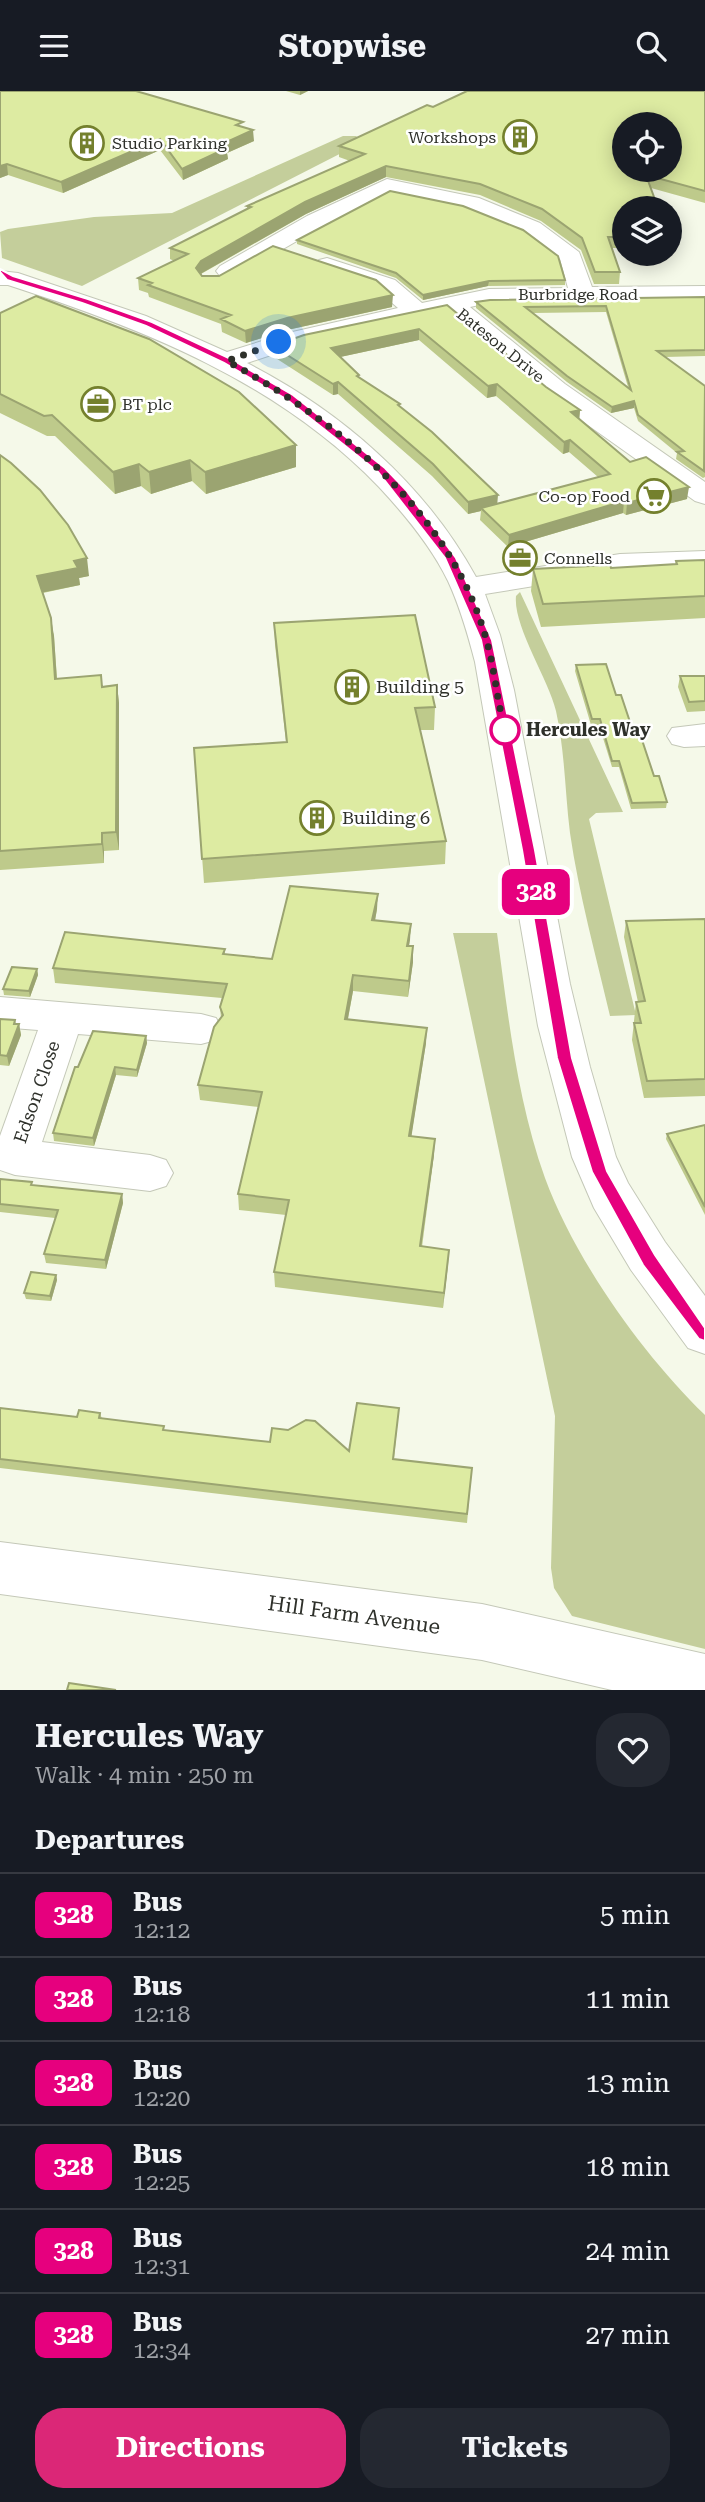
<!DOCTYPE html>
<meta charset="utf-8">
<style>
:root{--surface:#171b24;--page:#242831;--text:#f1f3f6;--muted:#9ea1a6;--line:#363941;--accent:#db2777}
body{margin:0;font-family:"Roboto Serif",serif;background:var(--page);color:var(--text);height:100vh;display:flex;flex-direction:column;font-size:26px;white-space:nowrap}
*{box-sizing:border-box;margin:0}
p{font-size:23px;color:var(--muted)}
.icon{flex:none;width:38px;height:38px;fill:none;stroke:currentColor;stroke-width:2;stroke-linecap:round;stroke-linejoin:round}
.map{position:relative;height:1599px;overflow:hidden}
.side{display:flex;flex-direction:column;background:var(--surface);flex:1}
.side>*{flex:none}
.badge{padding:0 14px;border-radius:10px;font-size:24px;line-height:46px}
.controls{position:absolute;left:612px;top:21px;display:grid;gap:14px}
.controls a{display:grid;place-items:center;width:70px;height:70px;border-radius:50%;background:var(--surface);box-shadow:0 4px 18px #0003;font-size:35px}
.you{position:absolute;width:35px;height:35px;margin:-18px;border:5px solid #fff;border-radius:50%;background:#1a73e8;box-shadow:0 0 0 10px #1a73e833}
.map>.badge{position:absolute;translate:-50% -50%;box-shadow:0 0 0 4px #fff}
h2{padding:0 35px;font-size:26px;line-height:63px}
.round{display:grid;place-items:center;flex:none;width:74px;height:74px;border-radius:28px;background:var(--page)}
.head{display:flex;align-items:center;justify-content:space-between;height:119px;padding:0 35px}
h1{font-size:33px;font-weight:700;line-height:52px}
.action{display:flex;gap:14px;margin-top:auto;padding:14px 35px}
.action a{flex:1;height:80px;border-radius:28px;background:var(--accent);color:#fff;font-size:28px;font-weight:700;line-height:80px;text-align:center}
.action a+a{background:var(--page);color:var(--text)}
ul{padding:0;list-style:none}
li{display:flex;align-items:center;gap:21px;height:84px;padding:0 35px;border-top:2px solid var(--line)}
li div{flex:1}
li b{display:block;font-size:26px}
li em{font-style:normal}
li .badge{min-width:77px;font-weight:700;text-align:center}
header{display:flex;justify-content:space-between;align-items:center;height:91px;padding:0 35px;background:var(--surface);font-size:32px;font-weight:700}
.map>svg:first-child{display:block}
.green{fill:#c4ce9b}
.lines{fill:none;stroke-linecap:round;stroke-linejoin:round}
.minor-casing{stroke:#c4c8b8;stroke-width:2}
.minor{fill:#fff;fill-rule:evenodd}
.wall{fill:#beca8b;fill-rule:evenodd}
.shaded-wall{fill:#9ba471}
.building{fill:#ddeba2;stroke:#9ba471;stroke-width:2;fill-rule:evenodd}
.line{fill:#e6007e;stroke:#fff;stroke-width:2}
.walk{stroke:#2e302a;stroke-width:7;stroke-dasharray:0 12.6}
.stop-dot{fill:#fff;stroke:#e6007e;stroke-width:3.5}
.labels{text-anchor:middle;stroke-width:5;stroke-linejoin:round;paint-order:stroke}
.far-poi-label{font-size:16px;fill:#2e302a;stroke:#fff;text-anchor:start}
.far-street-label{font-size:16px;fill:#2e302a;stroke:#fff}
.poi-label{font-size:18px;fill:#2e302a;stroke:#fff;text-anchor:start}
.stop-label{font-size:18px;font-weight:bold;fill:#2e302a;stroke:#fff;text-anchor:start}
.street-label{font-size:18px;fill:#2e302a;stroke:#fff}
.near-street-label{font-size:21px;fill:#2e302a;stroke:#fff}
</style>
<header><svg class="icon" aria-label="menu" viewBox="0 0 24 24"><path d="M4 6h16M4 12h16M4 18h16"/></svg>Stopwise<svg class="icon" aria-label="search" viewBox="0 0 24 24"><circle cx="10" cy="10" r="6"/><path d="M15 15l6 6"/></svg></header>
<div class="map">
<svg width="705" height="1599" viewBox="0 0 705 1599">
<rect width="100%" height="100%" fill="#f5f9e9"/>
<!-- green -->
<g class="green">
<path d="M 343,45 L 356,45 L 363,51 L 82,195 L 2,167 L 0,141 L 8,138 L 94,126 L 172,122 Z"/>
<path d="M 520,501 L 623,721 L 596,722 L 589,728 L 636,924 L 610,925 C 596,865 579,804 570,742 C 565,702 565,661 556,620 C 548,587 513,535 516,505 Z"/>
<path d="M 453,842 L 497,842 C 508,924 517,1009 545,1087 C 575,1169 643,1264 705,1324 L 705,1558 L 572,1525 L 554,1497 L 551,1477 L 555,1325 Z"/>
</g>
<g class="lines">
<!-- minor casing -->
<g class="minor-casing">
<g id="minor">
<path d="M 387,88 L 479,107 L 540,132 L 579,161 L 592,196 L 705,195 L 705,209 L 489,212 L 470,216 L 565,293 L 705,391 L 705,413 L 695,410 L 547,305 L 447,222 L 304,253 L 247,272 C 341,320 425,393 476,486 L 620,463 L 705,460 L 705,478 L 620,481 L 485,503 L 500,544 L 514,599 L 570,893 L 590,976 L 616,1066 L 628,1092 L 665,1151 L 705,1205 L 705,1263 L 688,1257 L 631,1179 L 594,1117 L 572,1066 L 538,935 L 475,571 C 468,544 460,516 448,490 C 431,455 405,424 379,396 C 278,291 144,238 8,194 L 0,194 L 0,180 L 18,182 L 146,225 L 227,261 L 288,242 L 398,217 L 377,199 L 319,179 L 315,174 L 319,169 L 327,167 L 395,189 L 422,212 L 489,198 L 568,197 L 560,168 L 524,142 L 464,117 L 390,102 L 323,135 L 236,185 L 220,185 L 216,180 L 220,175 L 307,125 Z"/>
<path d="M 705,633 L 705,655 L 684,656 L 672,653 L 667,645 L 672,637 Z"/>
<path d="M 0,906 L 201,923 L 216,927 L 222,938 L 216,949 L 201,953 L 78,943 L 42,1051 L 150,1064 L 166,1069 L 173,1082 L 166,1095 L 150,1100 L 15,1084 L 0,1079 L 0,1045 L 38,939 L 0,936 Z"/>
<path d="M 0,1451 L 482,1513 L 705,1563 L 705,1599 L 612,1599 L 482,1569 L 0,1503 Z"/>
</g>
</g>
<!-- minor -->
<use href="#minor" class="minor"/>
</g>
<!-- wall -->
<g class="wall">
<path d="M 0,0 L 243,36 L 254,50 L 227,62 L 228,68 L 183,89 L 160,59 L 63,102 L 8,84 L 0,87 Z"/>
<path d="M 286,0 L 308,0 L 300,4 Z"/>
<path d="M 705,0 L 705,112 L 651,97 L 625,117 L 625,157 L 612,157 L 620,181 L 619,193 L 594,193 L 581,159 L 541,130 L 480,104 L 386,86 L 306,123 L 201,183 L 202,185 L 392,216 L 287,239 L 246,252 L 222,241 L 221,233 L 149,206 L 148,202 L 139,199 L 138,187 L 174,170 L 170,168 L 170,157 L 247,118 L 247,115 L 350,70 L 339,66 L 339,55 L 433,16 Z"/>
<path d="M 297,149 L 565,189 L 565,194 L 488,195 L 423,209 L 396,187 L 297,153 Z"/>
<path d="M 705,206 L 705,265 L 665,266 L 705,295 L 705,386 L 703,387 L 676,368 L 677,362 L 638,330 L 634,317 L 611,322 L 567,291 L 476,217 L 476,211 ZM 606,221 L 628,296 L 533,222 Z"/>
<path d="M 447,214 L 546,296 L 580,319 L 579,328 L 630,371 L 687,408 L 626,424 L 623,422 L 508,456 L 480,429 L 481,420 L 468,423 L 432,385 L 338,303 L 333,304 L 274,266 L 273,255 ZM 419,249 L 487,307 L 496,305 L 563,363 L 569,361 L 598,386 L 497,413 L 400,316 L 359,286 L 359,284 L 340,266 Z"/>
<path d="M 0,222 L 296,354 L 296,376 L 206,403 L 192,390 L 151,403 L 141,395 L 115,403 L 55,345 L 47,345 L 0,322 Z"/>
<path d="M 0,364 L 89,485 L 79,487 L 80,494 L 43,502 L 54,545 L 57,588 L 103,595 L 117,594 L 119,612 L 119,759 L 104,760 L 104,772 L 0,779 Z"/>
<path d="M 705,469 L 705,527 L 541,536 L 531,500 L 533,478 L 611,477 L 675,474 L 676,470 Z"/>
<path d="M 274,532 L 435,616 L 434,639 L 420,639 L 446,750 L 445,773 L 204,792 L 194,657 L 286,651 L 275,554 Z"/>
<path d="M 576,574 L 616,604 L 634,643 L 667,711 L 666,717 L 631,718 L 619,676 L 612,676 L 599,634 L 591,634 L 575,580 Z"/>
<path d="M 680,585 L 705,585 L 705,620 L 687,621 L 678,596 Z"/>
<path d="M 377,818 L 375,830 L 411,833 L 409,855 L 413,871 L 408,906 L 353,900 L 348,928 L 426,952 L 411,1046 L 434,1064 L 422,1156 L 449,1159 L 443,1217 L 275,1196 L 274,1181 L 286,1124 L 239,1119 L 238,1103 L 259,1016 L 200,1009 L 198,994 L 221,927 L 220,916 L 222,907 L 55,892 L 53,877 L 225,858 L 225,863 L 272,868 Z"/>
<path d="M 705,828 L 705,1005 L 644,1007 L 632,949 L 636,911 L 638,911 L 624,846 L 626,830 Z"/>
<path d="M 37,878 L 38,884 L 30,906 L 4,904 L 3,898 Z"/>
<path d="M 0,928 L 19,933 L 21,944 L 9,975 L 0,974 Z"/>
<path d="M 146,945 L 147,952 L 137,986 L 116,984 L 94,1055 L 54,1050 L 53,1042 L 78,976 Z"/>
<path d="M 705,1034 L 705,1124 L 666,1048 L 667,1043 Z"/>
<path d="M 0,1088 L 32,1095 L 122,1103 L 123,1112 L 106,1178 L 46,1172 L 44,1163 L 55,1127 L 0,1121 Z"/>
<path d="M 56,1184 L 57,1189 L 51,1210 L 26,1208 L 24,1202 Z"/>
<path d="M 0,1317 L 77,1326 L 100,1322 L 102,1328 L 164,1335 L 164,1339 L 349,1360 L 399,1317 L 394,1368 L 472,1377 L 467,1432 L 0,1377 Z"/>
</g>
<!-- shaded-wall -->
<g class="shaded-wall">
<path d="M 300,0 L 308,0 L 300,4 Z"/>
<path d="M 253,39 L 254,50 L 227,62 L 228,68 L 183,89 L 182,78 L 218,55 Z"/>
<path d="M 160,48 L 160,59 L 63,102 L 61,91 Z"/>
<path d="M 7,73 L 8,84 L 0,87 L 0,75 Z"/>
<path d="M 386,75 L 386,86 L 306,123 L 202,182 L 196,189 L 196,177 L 201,170 L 305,111 Z"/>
<path d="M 489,190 L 488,195 L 423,209 L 423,204 Z"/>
<path d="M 393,204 L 392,216 L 287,239 L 246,252 L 245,240 L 287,227 Z"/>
<path d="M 419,238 L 419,249 L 331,268 L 331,257 Z"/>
<path d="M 338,291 L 338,303 L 333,304 L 333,293 Z"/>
<path d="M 497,293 L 496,305 L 487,307 L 488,295 Z"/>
<path d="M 634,310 L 634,317 L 611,322 L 612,316 Z"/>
<path d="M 580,319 L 579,331 L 571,321 Z"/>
<path d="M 570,349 L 569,361 L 563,363 L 564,351 Z"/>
<path d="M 296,354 L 296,376 L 206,403 L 205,381 Z"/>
<path d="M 190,369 L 192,390 L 151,403 L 149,381 Z"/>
<path d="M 139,373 L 141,395 L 115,403 L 113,381 Z"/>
<path d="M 689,396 L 687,408 L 626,424 L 627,412 Z"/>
<path d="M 498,404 L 497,416 L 481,417 L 481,420 L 468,423 L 468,411 Z"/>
<path d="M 624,410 L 623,422 L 508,456 L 509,444 Z"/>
<path d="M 87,467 L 89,485 L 79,487 L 80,494 L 40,502 L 37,485 L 74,470 Z"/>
<path d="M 51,527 L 54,545 L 58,606 L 55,588 Z"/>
<path d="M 117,594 L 119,612 L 119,759 L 116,741 Z"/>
<path d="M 102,742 L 104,760 L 104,772 L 102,753 Z"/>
<path d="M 378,803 L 377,818 L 372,845 L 372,829 Z"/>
<path d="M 411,833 L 410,849 L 406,870 L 407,855 Z"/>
<path d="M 413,855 L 413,871 L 408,906 L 409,890 Z"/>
<path d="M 37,878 L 38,884 L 30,906 L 29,900 Z"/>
<path d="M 353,884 L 353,900 L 345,943 L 345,928 Z"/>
<path d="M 15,929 L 17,940 L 19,933 L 21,944 L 9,975 L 7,965 Z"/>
<path d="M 427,937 L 426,952 L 409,1061 L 409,1045 Z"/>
<path d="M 146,945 L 147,952 L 137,986 L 137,979 Z"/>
<path d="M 115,976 L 116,984 L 94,1055 L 93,1047 Z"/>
<path d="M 435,1048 L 434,1064 L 419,1170 L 420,1155 Z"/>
<path d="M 122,1103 L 123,1112 L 106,1178 L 105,1169 Z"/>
<path d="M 449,1159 L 448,1174 L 443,1217 L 444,1202 Z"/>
<path d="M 56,1184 L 57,1189 L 51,1210 L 50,1205 Z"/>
</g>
<!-- building -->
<g class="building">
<path d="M 0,0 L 136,0 L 243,31 L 236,34 L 253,39 L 218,55 L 227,57 L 182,78 L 160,48 L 61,91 L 7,73 L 0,75 Z"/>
<path d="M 467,0 L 705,0 L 705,100 L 646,84 L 658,117 L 625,117 L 625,146 L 608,146 L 620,181 L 595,181 L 582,147 L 542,118 L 480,93 L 386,75 L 305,111 L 201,170 L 196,177 L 202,185 L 219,185 L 273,155 L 376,189 L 393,204 L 287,227 L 245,240 L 221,228 L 231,224 L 148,194 L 152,192 L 138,187 L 188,163 L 170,157 L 251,116 L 247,115 L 365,63 L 339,55 L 427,14 L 433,16 ZM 625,33 L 670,33 L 670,79 L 625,79 Z"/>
<path d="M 390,100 L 463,115 L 523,139 L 558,165 L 565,189 L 489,190 L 423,204 L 396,182 L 297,149 Z"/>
<path d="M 36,205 L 149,248 L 239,301 L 296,354 L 205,381 L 190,369 L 149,381 L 139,373 L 113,381 L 52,324 L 44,325 L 0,303 L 0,222 Z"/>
<path d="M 705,206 L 705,259 L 657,260 L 705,295 L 704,380 L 677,361 L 684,360 L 638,324 L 634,310 L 612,316 L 567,285 L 476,211 L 490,209 ZM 606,215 L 631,299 L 525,216 Z"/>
<path d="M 447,214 L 546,296 L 580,319 L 571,321 L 630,371 L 646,366 L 689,396 L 627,412 L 624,410 L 509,444 L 481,417 L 610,383 L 570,349 L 564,351 L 497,293 L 488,295 L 419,238 L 331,257 L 359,284 L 357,285 L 400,313 L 398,314 L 432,341 L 498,404 L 468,411 L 433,373 L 338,291 L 333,293 L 273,255 L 304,244 Z"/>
<path d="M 0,364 L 11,372 L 40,399 L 68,434 L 87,467 L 74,470 L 78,477 L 37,485 L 51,527 L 55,588 L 101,584 L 102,596 L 117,594 L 116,741 L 102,742 L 102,753 L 0,760 Z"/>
<path d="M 705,469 L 705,505 L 543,513 L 533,478 L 610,474 L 611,477 L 677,473 L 676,470 Z"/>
<path d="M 415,524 L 435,616 L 415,617 L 446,750 L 202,768 L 194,657 L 287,651 L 274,532 Z"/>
<path d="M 606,573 L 616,604 L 621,604 L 634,643 L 640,643 L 654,685 L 659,685 L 667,711 L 632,712 L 619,670 L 612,670 L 600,628 L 592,628 L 576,574 Z"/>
<path d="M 680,585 L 705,585 L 705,610 L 689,611 Z"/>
<path d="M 290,795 L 378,803 L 372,829 L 411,833 L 407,855 L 413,855 L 409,890 L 353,884 L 345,928 L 427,937 L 409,1045 L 435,1048 L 420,1155 L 449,1159 L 444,1202 L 274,1181 L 289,1109 L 238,1103 L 262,1001 L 198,994 L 214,936 L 223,924 L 220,916 L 227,893 L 53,877 L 65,841 L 225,858 L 223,863 L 272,868 Z"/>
<path d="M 705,828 L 705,988 L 647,990 L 634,932 L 641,932 L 636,911 L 645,910 L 626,830 Z"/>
<path d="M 12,876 L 37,878 L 29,900 L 3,898 Z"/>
<path d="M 0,928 L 15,929 L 14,933 L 19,933 L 7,965 L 0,964 Z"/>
<path d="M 93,940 L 146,945 L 137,979 L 115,976 L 93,1047 L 53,1042 L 75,976 L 78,976 Z"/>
<path d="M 705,1034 L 705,1116 L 667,1043 Z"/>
<path d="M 0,1088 L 32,1091 L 31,1094 L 122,1103 L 105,1169 L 44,1163 L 58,1119 L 0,1113 Z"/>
<path d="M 31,1181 L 56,1184 L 50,1205 L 24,1202 Z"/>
<path d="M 357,1312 L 399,1317 L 393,1368 L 472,1377 L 467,1423 L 0,1368 L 0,1317 L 77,1326 L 79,1319 L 100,1322 L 99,1327 L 164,1335 L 163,1339 L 270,1351 L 272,1337 L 288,1339 L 306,1329 L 315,1330 L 349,1360 Z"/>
<path d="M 69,1592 L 116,1599 L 67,1599 Z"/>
</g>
<!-- line -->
<path class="line" d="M 0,178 L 13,185 L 88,208 L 152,231 L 231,268 L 293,304 L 385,377 L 406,399 L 456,467 L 492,549 L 535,759 L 572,967 L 607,1080 L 655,1164 L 705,1237 L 705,1250 L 699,1248 L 643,1174 L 592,1081 L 557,967 L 522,759 L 481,549 L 445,467 L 378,381 L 286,308 L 224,272 L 146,235 L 82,212 L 7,189 L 0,181 Z"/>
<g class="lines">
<!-- walk -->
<path class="walk" d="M 279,251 L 227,270 C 339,331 452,422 487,551 C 495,580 497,610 505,639"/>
</g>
<!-- icons -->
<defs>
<g id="building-ring" transform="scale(1.75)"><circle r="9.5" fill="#fff" stroke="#74802d" stroke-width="1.5"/><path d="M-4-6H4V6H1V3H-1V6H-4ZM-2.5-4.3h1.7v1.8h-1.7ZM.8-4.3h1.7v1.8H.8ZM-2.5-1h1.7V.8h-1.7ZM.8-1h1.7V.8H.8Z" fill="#74802d"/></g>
<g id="office-ring" transform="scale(1.75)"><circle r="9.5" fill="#fff" stroke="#74802d" stroke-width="1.5"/><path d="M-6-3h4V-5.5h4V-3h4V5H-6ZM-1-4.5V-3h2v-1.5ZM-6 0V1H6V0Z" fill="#74802d"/></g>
<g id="supermarket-ring" transform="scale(1.75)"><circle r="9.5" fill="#fff" stroke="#74802d" stroke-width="1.5"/><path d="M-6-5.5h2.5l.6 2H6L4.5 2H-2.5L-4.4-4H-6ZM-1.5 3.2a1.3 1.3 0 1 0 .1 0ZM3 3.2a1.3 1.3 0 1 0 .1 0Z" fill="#74802d"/></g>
</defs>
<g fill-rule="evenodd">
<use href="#building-ring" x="520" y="46"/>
<use href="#building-ring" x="87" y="52"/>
<use href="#office-ring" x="98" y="313"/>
<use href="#supermarket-ring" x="654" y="405"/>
<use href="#office-ring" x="520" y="467"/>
<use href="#building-ring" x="352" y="596"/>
<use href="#building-ring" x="317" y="727"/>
</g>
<!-- markers -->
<circle class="stop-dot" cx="505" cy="639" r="14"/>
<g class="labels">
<!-- far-poi labels -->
<g class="far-poi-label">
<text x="496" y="52" text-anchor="end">Workshops</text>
<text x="112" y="58">Studio Parking</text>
<text x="122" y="319">BT plc</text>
<text x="630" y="411" text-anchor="end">Co-op Food</text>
<text x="544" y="473">Connells</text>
</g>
<!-- far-street labels -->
<g class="far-street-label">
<text x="578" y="209">Burbridge Road</text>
<text transform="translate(501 254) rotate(39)" y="6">Bateson Drive</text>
</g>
<!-- poi labels -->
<g class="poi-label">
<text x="376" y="602">Building 5</text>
<text x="342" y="733">Building 6</text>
</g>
<!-- stop labels -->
<g class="stop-label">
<text x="526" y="645">Hercules Way</text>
</g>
<!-- street labels -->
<g class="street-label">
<text transform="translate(37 1001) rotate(-71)" y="6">Edson Close</text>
</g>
<!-- near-street labels -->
<g class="near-street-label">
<text transform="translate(354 1524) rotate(8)" y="7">Hill Farm Avenue</text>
</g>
</g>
</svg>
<div class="controls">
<a><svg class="icon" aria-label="locate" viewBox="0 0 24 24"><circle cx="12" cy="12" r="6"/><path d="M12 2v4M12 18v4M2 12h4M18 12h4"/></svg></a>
<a><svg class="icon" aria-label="layers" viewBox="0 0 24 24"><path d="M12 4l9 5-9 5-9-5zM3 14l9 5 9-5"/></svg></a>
</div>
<div class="you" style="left:279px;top:251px"></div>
<b class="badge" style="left:536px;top:801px;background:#e6007e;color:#fff">328</b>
</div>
<section class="side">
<div class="head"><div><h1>Hercules Way</h1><p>Walk · 4 min · 250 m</p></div><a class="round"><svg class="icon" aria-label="heart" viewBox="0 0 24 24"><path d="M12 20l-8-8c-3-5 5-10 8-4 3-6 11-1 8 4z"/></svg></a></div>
<h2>Departures</h2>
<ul>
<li><span class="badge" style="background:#e6007e;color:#fff">328</span><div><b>Bus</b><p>12:12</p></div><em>5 min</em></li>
<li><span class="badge" style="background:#e6007e;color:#fff">328</span><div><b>Bus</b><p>12:18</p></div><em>11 min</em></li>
<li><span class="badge" style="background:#e6007e;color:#fff">328</span><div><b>Bus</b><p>12:20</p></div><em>13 min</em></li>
<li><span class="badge" style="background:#e6007e;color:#fff">328</span><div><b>Bus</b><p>12:25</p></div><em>18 min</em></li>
<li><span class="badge" style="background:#e6007e;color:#fff">328</span><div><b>Bus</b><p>12:31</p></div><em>24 min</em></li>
<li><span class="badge" style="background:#e6007e;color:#fff">328</span><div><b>Bus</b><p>12:34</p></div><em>27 min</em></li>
</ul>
<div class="action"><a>Directions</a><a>Tickets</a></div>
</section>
